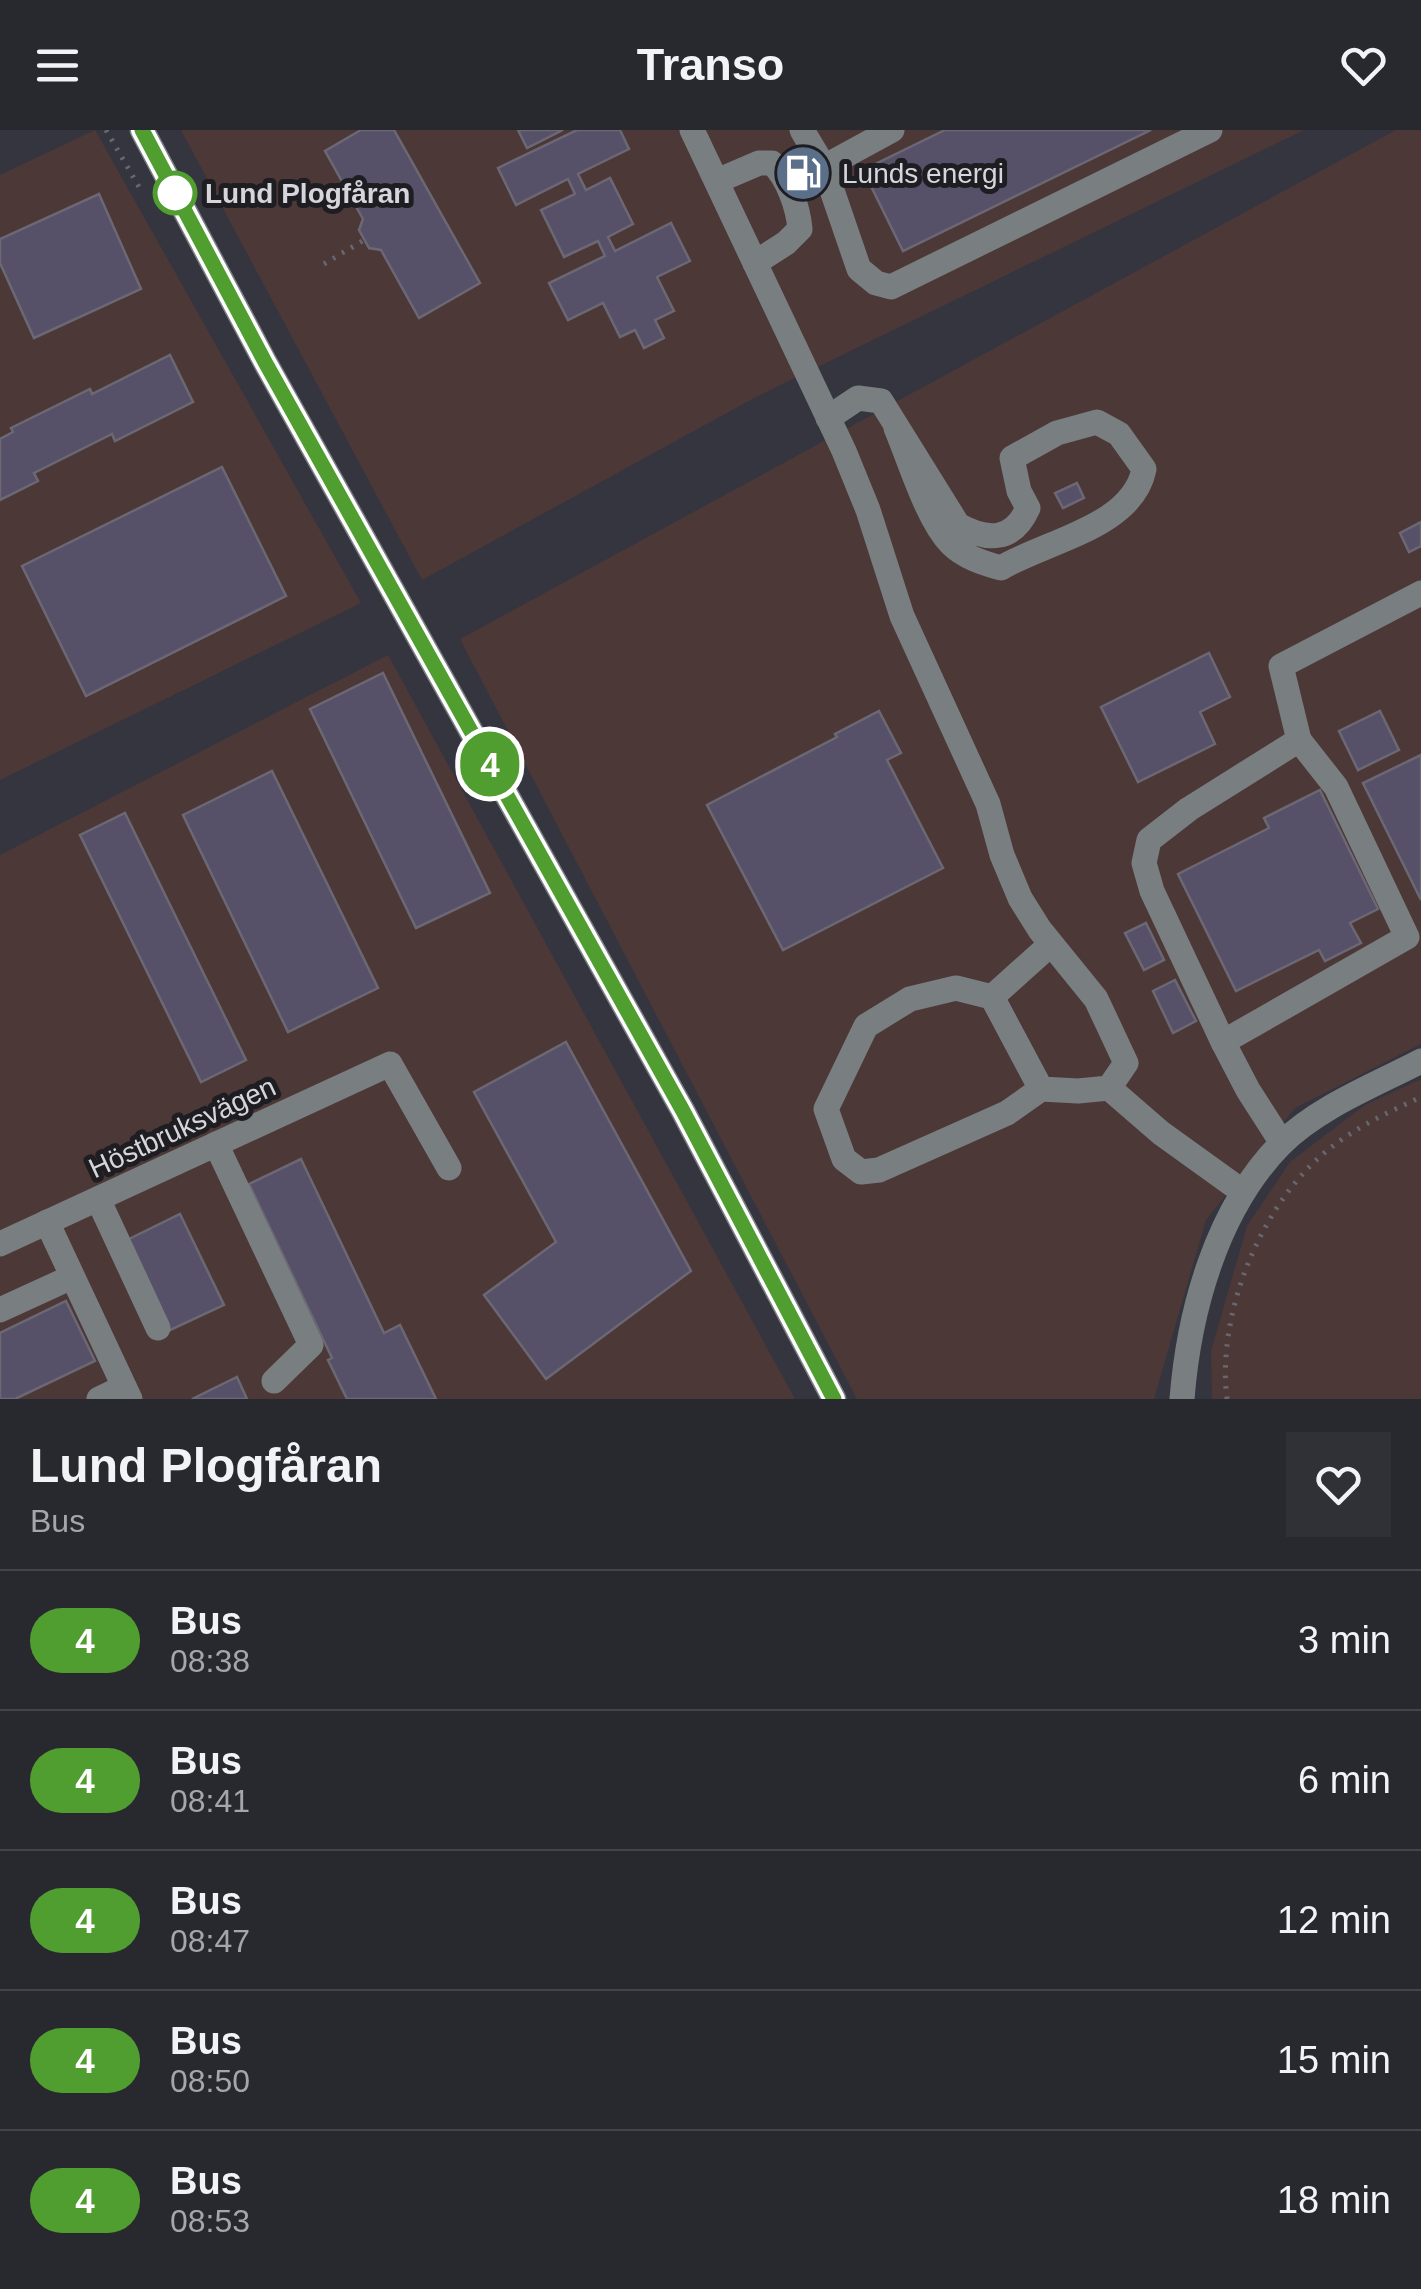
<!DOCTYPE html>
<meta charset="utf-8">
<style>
:root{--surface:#28282f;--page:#303037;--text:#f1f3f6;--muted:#a5a6aa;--line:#44444b}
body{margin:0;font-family:Helvetica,sans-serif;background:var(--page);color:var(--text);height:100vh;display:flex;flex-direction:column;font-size:38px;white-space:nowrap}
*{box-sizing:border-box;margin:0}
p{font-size:32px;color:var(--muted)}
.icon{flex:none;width:55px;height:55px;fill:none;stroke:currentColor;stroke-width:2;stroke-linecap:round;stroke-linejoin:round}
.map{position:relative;height:1269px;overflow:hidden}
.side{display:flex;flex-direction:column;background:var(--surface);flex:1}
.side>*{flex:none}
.badge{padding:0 20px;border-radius:32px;font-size:35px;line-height:65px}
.map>.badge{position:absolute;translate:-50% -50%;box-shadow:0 0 0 5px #fff}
.round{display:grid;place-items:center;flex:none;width:105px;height:105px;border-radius:0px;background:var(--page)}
.summary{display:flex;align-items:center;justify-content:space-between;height:170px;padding:0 30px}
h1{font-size:48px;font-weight:800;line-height:75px}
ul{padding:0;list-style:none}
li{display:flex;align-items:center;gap:30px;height:140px;padding:0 30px;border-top:2px solid var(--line)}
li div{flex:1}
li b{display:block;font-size:38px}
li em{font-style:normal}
li .badge{min-width:110px;font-weight:700;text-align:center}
header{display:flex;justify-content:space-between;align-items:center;height:130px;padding:0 30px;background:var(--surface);font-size:45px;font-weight:800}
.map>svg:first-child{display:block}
.industrial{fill:#4d3838}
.building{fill:#575069;stroke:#6b6874;stroke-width:2.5}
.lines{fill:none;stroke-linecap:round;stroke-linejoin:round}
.path{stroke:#676770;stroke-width:5;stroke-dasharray:2.5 8;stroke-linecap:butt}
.minor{stroke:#797f80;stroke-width:25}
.line-casing{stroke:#fff;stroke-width:22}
.line{stroke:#509e2f;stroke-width:15}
.stop-dot{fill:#fff;stroke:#509e2f;stroke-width:5}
.labels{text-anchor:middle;stroke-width:10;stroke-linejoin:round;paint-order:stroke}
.poi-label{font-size:28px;fill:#d5d5db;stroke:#1d1d22;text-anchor:start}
.stop-label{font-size:28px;font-weight:bold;fill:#d5d5db;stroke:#1d1d22;text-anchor:start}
.street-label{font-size:28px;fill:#d5d5db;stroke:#1d1d22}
</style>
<header><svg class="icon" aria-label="menu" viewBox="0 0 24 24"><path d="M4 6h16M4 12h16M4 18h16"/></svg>Transo<svg class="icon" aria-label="heart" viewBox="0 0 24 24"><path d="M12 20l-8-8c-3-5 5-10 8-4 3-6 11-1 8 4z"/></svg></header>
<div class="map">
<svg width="1421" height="1269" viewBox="0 0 1421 1269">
<rect width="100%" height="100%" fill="#35353f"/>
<!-- industrial -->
<g class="industrial">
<path d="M 95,0 L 361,473 L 0,650 L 0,45 Z"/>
<path d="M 181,0 L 1304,0 L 754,268 L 422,450 Z"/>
<path d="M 1396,0 L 1421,0 L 1421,914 L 1295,978 L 1206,1090 L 1154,1269 L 857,1269 L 460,509 Z"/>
<path d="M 388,525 L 795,1269 L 0,1269 L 0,725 Z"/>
<path d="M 1421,949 L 1421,1269 L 1212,1269 L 1211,1221 L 1247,1096 L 1290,1032 L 1365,975 Z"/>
</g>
<!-- building -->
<g class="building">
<path d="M 361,0 L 394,0 L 480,153 L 419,188 L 381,120 L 369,118 L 359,100 L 363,89 L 325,21 Z"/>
<path d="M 518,0 L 563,0 L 527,18 Z"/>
<path d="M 577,0 L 620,0 L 629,19 L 578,44 L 586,60 L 610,48 L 633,94 L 608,107 L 615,121 L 671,93 L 690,131 L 657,147 L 674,181 L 655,190 L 664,208 L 644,218 L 635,200 L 620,207 L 603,173 L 568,190 L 549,153 L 605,126 L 598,111 L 564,127 L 541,80 L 575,64 L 568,49 L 516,75 L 498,38 Z"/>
<path d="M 945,0 L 1151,0 L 903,121 L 863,40 Z"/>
<path d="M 99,64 L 141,159 L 34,208 L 0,133 L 0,109 Z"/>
<path d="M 170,225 L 193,272 L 115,311 L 112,304 L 34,343 L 38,351 L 0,370 L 0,309 L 13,302 L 11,298 L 90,259 L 92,264 Z"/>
<path d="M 222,337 L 286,466 L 86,566 L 22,436 Z"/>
<path d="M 1077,353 L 1084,368 L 1063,378 L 1055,363 Z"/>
<path d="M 1421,392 L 1421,416 L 1409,422 L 1400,403 Z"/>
<path d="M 1209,523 L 1230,567 L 1200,582 L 1215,614 L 1138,652 L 1101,577 Z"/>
<path d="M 383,543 L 490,763 L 416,798 L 310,579 Z"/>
<path d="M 879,581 L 901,623 L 887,630 L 943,738 L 783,820 L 707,675 L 837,607 L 835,604 Z"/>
<path d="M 1380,581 L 1399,620 L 1358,640 L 1339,601 Z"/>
<path d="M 1421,625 L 1421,770 L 1363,653 Z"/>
<path d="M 272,641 L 378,858 L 288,902 L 183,685 Z"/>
<path d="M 1320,660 L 1378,779 L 1350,793 L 1361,813 L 1325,831 L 1319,820 L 1236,861 L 1178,744 L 1269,698 L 1264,688 Z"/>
<path d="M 125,683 L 246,930 L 201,952 L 80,705 Z"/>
<path d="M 1146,793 L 1164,830 L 1144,840 L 1125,803 Z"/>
<path d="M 1175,850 L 1196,891 L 1173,903 L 1153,861 Z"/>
<path d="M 566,912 L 691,1141 L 546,1249 L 484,1165 L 556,1112 L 474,962 Z"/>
<path d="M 301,1029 L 384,1203 L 400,1195 L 436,1269 L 347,1269 L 328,1230 L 332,1228 L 249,1054 Z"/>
<path d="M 180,1084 L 224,1175 L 168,1201 L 125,1111 Z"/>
<path d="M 66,1171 L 95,1231 L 15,1269 L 0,1269 L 0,1203 Z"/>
<path d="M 237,1247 L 247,1269 L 192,1269 Z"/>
</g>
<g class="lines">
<!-- path -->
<g class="path">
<path d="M 106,0 L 142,62"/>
<path d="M 324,134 L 364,110"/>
<path d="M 1227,1269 C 1216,1183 1263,1068 1333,1016 C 1360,995 1391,981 1421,967"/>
</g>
<!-- minor -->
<g class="minor">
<path d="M 142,0 L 265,232 L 683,981 L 834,1269"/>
<path d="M 692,0 L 844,321 L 868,380 L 902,486 L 988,674 L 1002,725 L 1020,768 L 1040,800 L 1096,869 L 1126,933 L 1109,958 L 1078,961 L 1041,959 L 1007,983 L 879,1040 L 861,1042 L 844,1029 L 826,979 L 866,896 L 910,869 L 956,858 L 992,867 L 1041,959"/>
<path d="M 802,0 L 824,37 L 859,139 L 876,153 L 891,157 L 1210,0"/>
<path d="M 824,37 L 892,0"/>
<path d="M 717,51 L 759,33 L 772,33 C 788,48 798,77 800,99 L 786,113 L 755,133"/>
<path d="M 828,288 L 858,268 L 881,271 L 958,395 C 987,411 1013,412 1028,378 L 1019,361 L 1012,328 L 1057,303 L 1097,292 L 1119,304 L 1144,339 C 1133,397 1046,411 1001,438 C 983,433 964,427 951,414 C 927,389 910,331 896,298"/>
<path d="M 992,867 L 1051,814"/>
<path d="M 1223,912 L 1407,807 L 1336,657 L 1299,610"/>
<path d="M 1109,958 L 1161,1003 L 1243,1062"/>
<path d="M 1282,1013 L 1248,960 L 1223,912 L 1152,761 L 1144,733 L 1149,710 L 1189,679 L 1299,610 L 1281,536 L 1421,463"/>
<path d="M 216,1014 L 311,1215 L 274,1251"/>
<path d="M 98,1069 L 158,1198"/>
<path d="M 47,1092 L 130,1269"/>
<path d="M 0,1114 L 390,934 L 449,1038"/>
<path d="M 0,1180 L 72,1147"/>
<path d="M 99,1269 L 124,1257"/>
<path d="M 1182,1269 C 1189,1180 1217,1079 1281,1014 C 1318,977 1375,955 1421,931"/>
</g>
</g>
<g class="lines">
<!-- line casing -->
<g class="line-casing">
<path id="line" d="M 142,0 L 265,232 L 683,981 L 834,1269"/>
</g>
<!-- line -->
<use href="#line" class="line"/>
</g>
<!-- icons -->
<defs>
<g id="fuel-disc" transform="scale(2.875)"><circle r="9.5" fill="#5c6f8a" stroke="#1d1d22"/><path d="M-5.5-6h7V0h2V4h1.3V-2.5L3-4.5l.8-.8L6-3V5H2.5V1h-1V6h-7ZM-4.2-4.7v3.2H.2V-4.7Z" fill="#fff"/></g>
</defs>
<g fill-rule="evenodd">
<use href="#fuel-disc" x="803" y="43"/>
</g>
<!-- markers -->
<circle class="stop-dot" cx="175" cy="63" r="20"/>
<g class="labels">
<!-- poi labels -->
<g class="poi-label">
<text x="842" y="53">Lunds energi</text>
</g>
<!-- stop labels -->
<g class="stop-label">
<text x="205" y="73">Lund Plogfåran</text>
</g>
<!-- street labels -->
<g class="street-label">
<text transform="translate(182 997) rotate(-25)" y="10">Höstbruksvägen</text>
</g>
</g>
</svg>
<b class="badge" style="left:490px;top:634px;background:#509e2f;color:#fff">4</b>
</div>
<section class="side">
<div class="summary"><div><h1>Lund Plogfåran</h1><p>Bus</p></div><a class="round"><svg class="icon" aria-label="heart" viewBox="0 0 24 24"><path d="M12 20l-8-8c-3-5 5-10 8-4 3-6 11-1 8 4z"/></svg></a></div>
<ul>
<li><span class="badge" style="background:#509e2f;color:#fff">4</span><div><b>Bus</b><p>08:38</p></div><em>3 min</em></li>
<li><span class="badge" style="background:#509e2f;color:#fff">4</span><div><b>Bus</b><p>08:41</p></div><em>6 min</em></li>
<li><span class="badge" style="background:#509e2f;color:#fff">4</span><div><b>Bus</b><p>08:47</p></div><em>12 min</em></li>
<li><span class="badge" style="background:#509e2f;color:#fff">4</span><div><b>Bus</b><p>08:50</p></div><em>15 min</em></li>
<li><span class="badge" style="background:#509e2f;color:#fff">4</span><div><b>Bus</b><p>08:53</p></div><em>18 min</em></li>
</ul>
</section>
